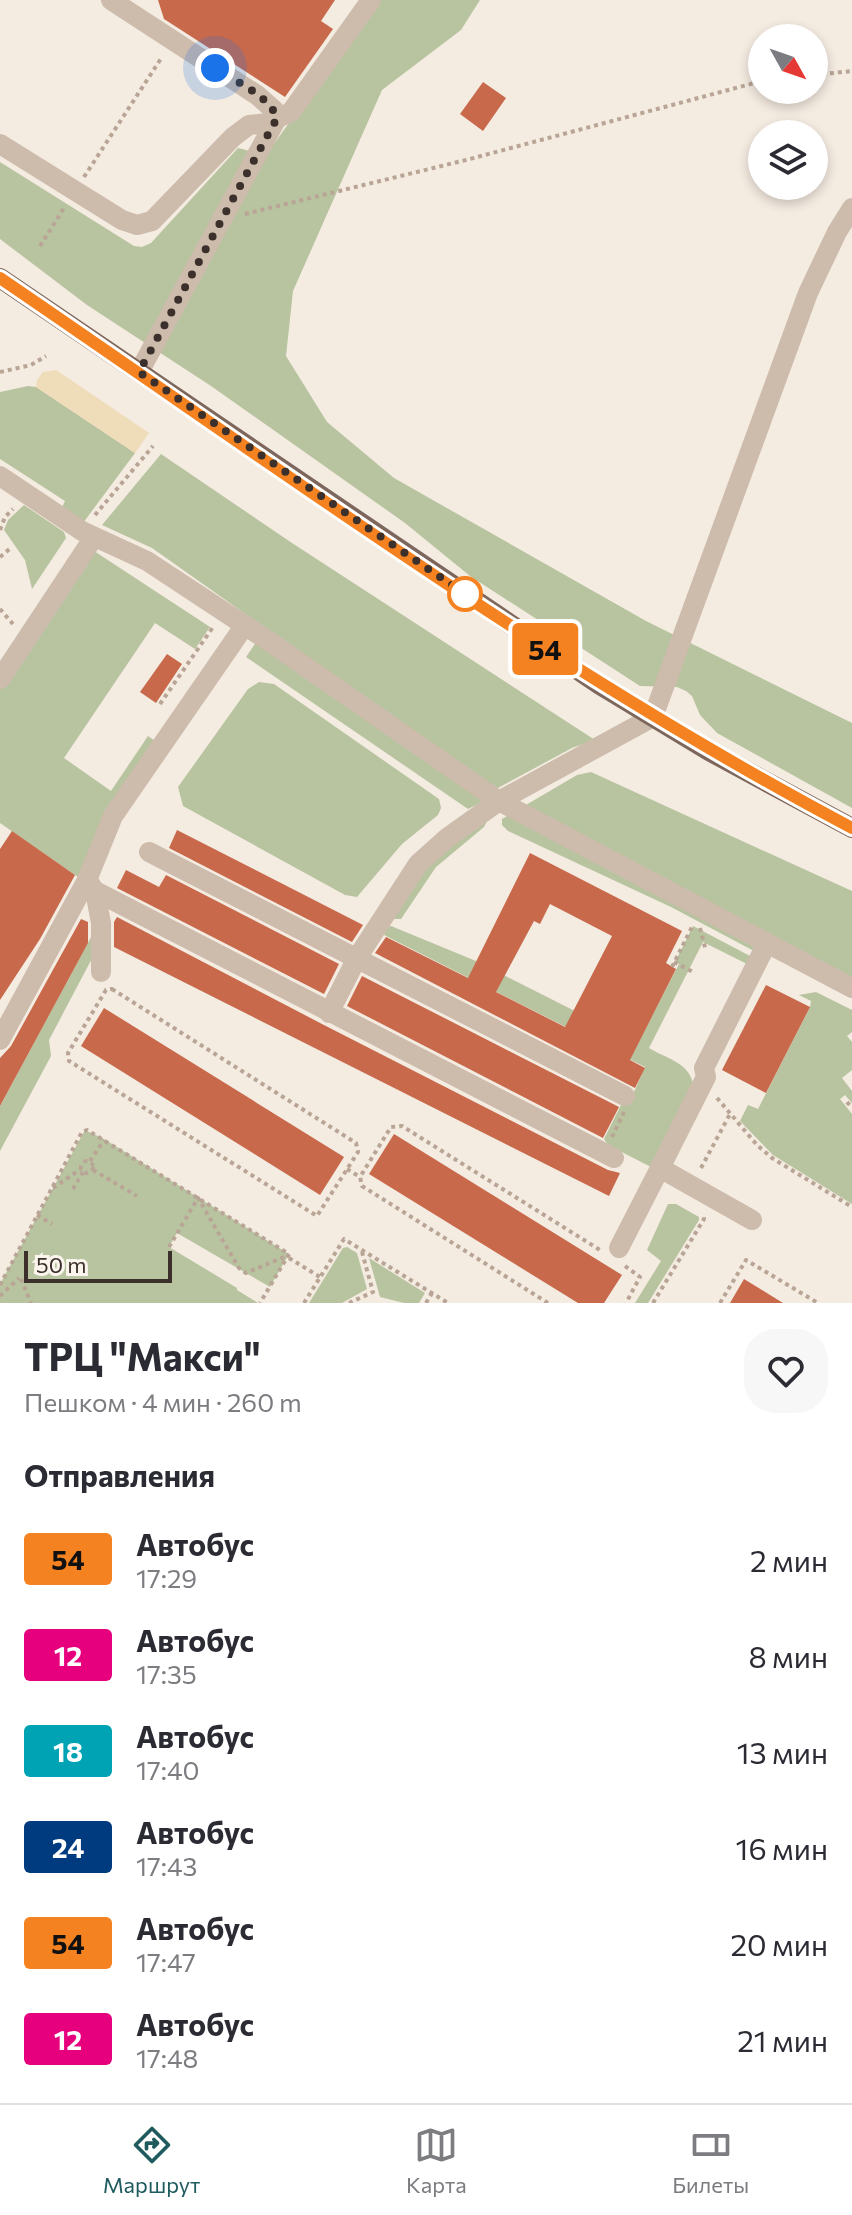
<!DOCTYPE html>
<html lang="ru">
<meta charset="utf-8">
<style>
:root{--surface:#fff;--page:#f7f7f7;--text:#2b2b33;--muted:#7c7c81;--line:#e1e1e2;--accent:#1f5a5e}
body{margin:0;font-family:Commissioner,sans-serif;background:var(--page);color:var(--text);height:100vh;display:flex;flex-direction:column;font-size:30px;white-space:nowrap}
*{box-sizing:border-box;margin:0}
p{font-size:26px;color:var(--muted)}
.icon{flex:none;width:44px;height:44px;fill:none;stroke:currentColor;stroke-width:2;stroke-linecap:round;stroke-linejoin:round}
.map{position:relative;height:1303px;overflow:hidden}
.drawer{display:flex;flex-direction:column;background:var(--surface);flex:1}
.drawer>*{flex:none}
.badge{padding:0 16px;border-radius:6px;font-size:28px;line-height:52px}
.needle{width:52px;rotate:130deg}
.buttons{position:absolute;left:748px;top:24px;display:grid;gap:16px}
.buttons a{display:grid;place-items:center;width:80px;height:80px;border-radius:50%;background:var(--surface);box-shadow:0 4px 12px #0003;font-size:40px}
.scale{position:absolute;left:24px;bottom:20px;width:148px;box-sizing:border-box;padding-left:8px;border:4px solid #3b302b;border-top:0;font-size:22px;line-height:28px;white-space:nowrap;color:#3b302b;-webkit-text-stroke:6px #fbf5ee;paint-order:stroke}
.you{position:absolute;width:40px;height:40px;margin:-20px;border:6px solid #fff;border-radius:50%;background:#1a73e8;box-shadow:0 0 0 12px #1a73e833}
.map>.badge{position:absolute;translate:-50% -50%;box-shadow:0 0 0 4px #fff}
h2{padding:0 24px;font-size:30px;line-height:72px}
.round{display:grid;place-items:center;flex:none;width:84px;height:84px;border-radius:32px;background:var(--page)}
.head{display:flex;align-items:center;justify-content:space-between;height:136px;padding:0 24px}
h1{font-size:38px;font-weight:700;line-height:60px}
ul{padding:0;list-style:none}
li{display:flex;align-items:center;gap:24px;height:96px;padding:0 24px}
li div{flex:1}
li b{display:block;font-size:30px}
li em{font-style:normal}
li .badge{min-width:88px;font-weight:700;text-align:center}
.dock{display:flex;justify-content:space-around;align-items:center;height:112px;border-top:2px solid var(--line);background:var(--surface);font-size:22px;color:var(--muted)}
.dock a{display:grid;justify-items:center;gap:4px}
.dock .selected{color:var(--accent)}
.map>svg:first-child{display:block}
.green{fill:#b8c4a0}
.sand{fill:#efdcb8}
.building{fill:#c8694b;fill-rule:evenodd}
.lines{fill:none;stroke-linecap:round;stroke-linejoin:round}
.path{stroke:#b9a596;stroke-width:4;stroke-dasharray:4 4;stroke-linecap:butt}
.minor{stroke:#cdbbac;stroke-width:20}
.major{stroke:#7d675c;stroke-width:20}
.line-casing{stroke:#fff;stroke-width:18}
.line{stroke:#f58220;stroke-width:12}
.walk{stroke:#3b302b;stroke-width:8;stroke-dasharray:0 14.4}
.stop-dot{fill:#fff;stroke:#f58220;stroke-width:4}
</style>
<div class="map">
<svg width="852" height="1303" viewBox="0 0 852 1303">
<rect width="100%" height="100%" fill="#f4ebe1"/>
<!-- green -->
<g class="green">
<path d="M 377,0 L 480,0 L 461,30 L 382,90 L 293,291 L 286,356 L 327,422 L 394,478 L 646,621 L 852,723 L 852,808 L 717,733 L 700,715 L 692,696 L 686,691 L 677,687 L 640,686 L 470,576 L 405,523 L 211,386 L 87,305 L 0,239 L 0,162 L 134,246 L 142,247 L 151,243 L 238,148 L 266,155 Z"/>
<path d="M 28,386 L 36,387 L 135,453 L 83,523 L 62,507 L 65,501 L 0,459 L 0,392 Z"/>
<path d="M 161,454 L 292,543 L 595,740 L 572,748 L 494,790 L 152,548 L 102,525 Z"/>
<path d="M 24,505 L 64,532 L 66,538 L 32,589 L 25,560 L 4,530 L 8,520 Z"/>
<path d="M 91,549 L 210,627 L 195,649 L 155,623 L 64,758 L 111,791 L 148,736 L 155,741 L 78,877 L 0,823 L 0,684 Z"/>
<path d="M 257,641 L 486,800 L 468,809 L 246,657 Z"/>
<path d="M 259,682 L 274,684 L 439,799 L 441,808 L 438,815 L 402,844 L 357,897 L 345,895 L 183,806 L 178,787 L 248,689 Z"/>
<path d="M 591,772 L 852,891 L 852,991 L 757,947 L 754,951 L 671,907 L 508,831 L 502,825 L 502,819 L 577,775 Z"/>
<path d="M 488,819 L 484,827 L 436,867 L 401,919 L 393,919 L 422,870 L 440,853 Z"/>
<path d="M 97,926 L 97,949 L 49,1040 L 51,1056 L 0,1151 L 0,1106 Z"/>
<path d="M 391,926 L 476,961 L 638,1043 L 679,964 L 675,962 L 693,926 L 752,957 L 749,965 L 703,942 L 649,1048 C 665,1058 688,1062 693,1083 L 651,1167 L 608,1145 L 604,1139 L 621,1105 L 635,1090 L 645,1067 L 384,935 L 387,927 Z"/>
<path d="M 816,992 L 852,1010 L 852,1032 L 847,1036 L 852,1042 L 852,1070 L 842,1078 L 852,1091 L 852,1103 L 845,1095 L 840,1099 L 852,1114 L 852,1204 L 773,1155 L 740,1121 L 748,1105 L 758,1109 L 810,1007 L 811,1001 L 799,995 Z"/>
<path d="M 85,1130 L 104,1139 L 289,1254 L 270,1287 L 177,1233 L 169,1247 L 237,1288 L 237,1290 L 258,1303 L 0,1303 L 0,1284 Z"/>
<path d="M 668,1204 L 676,1204 L 699,1217 L 699,1220 L 648,1303 L 635,1303 L 661,1261 L 647,1250 Z"/>
<path d="M 347,1247 L 357,1253 L 367,1289 L 342,1303 L 309,1303 L 343,1248 Z"/>
<path d="M 369,1258 L 425,1293 L 419,1303 L 404,1303 L 380,1297 Z"/>
</g>
<!-- sand -->
<path class="sand" d="M 56,370 L 149,433 L 135,453 L 36,387 L 37,380 L 43,372 Z"/>
<!-- building -->
<g class="building">
<path d="M 158,0 L 335,0 L 321,21 L 333,29 L 285,97 L 164,19 Z"/>
<path d="M 483,82 L 506,98 L 483,131 L 460,114 Z"/>
<path d="M 167,654 L 182,664 L 156,703 L 140,692 Z"/>
<path d="M 177,830 L 363,925 L 352,942 L 169,848 Z"/>
<path d="M 12,831 L 75,875 L 40,939 L 0,1000 L 0,849 Z"/>
<path d="M 530,853 L 682,931 L 666,963 L 676,969 L 630,1060 L 645,1068 L 635,1088 L 375,953 L 386,937 L 468,978 ZM 550,904 L 612,936 L 565,1027 L 496,992 L 534,921 L 540,924 Z"/>
<path d="M 126,870 L 159,887 L 166,875 L 339,964 L 324,994 L 117,888 Z"/>
<path d="M 117,917 L 322,1024 L 608,1170 L 620,1173 L 609,1196 L 114,947 L 114,922 Z"/>
<path d="M 81,919 L 88,922 L 88,943 L 0,1106 L 0,1058 L 11,1046 Z"/>
<path d="M 362,976 L 619,1107 L 603,1138 L 347,1006 Z"/>
<path d="M 766,985 L 810,1007 L 766,1093 L 722,1070 Z"/>
<path d="M 104,1008 L 344,1157 L 320,1195 L 81,1046 Z"/>
<path d="M 394,1134 L 622,1275 L 604,1303 L 578,1303 L 369,1174 Z"/>
<path d="M 744,1279 L 783,1303 L 730,1303 Z"/>
</g>
<g class="lines">
<!-- path -->
<g class="path">
<path d="M 814,75 L 852,71"/>
<path d="M 84,177 L 162,57"/>
<path d="M 245,214 L 466,160 L 762,81"/>
<path d="M 40,246 L 64,208"/>
<path d="M 0,372 L 31,365 L 46,356"/>
<path d="M 95,515 L 153,446"/>
<path d="M 0,530 L 5,517 L 13,509"/>
<path d="M 0,557 L 12,547"/>
<path d="M 0,609 L 13,624"/>
<path d="M 160,704 L 213,627"/>
<path d="M 700,928 L 706,951"/>
<path d="M 674,962 L 695,973"/>
<path d="M 672,967 L 693,925"/>
<path d="M 112,989 L 356,1143 L 358,1152 L 317,1216 L 69,1061 L 68,1053 L 106,990 Z"/>
<path d="M 717,1098 L 757,1145 L 772,1158 L 852,1207"/>
<path d="M 847,1102 L 852,1108"/>
<path d="M 612,1137 L 624,1112"/>
<circle cx="87" cy="1167" r="6"/>
<path d="M 90,1161 L 104,1140"/>
<path d="M 701,1168 L 730,1114"/>
<path d="M 347,1169 L 360,1177"/>
<path d="M 93,1170 L 137,1196"/>
<path d="M 53,1188 L 81,1169"/>
<path d="M 73,1189 L 83,1172"/>
<path d="M 37,1215 L 52,1224"/>
<path d="M 169,1247 L 198,1198 L 239,1268 L 246,1273 L 289,1255"/>
<path d="M 289,1258 L 320,1277"/>
<path d="M 625,1266 L 640,1277 L 626,1303"/>
<path d="M 21,1279 L 31,1303"/>
<path d="M 0,1285 L 82,1132 L 87,1130 L 289,1254 L 260,1303"/>
<path d="M 0,1296 L 19,1278"/>
<path d="M 304,1303 L 344,1239 L 448,1303"/>
<path d="M 349,1303 L 373,1292 L 362,1252"/>
<path d="M 426,1303 L 432,1293"/>
<path d="M 548,1303 L 362,1186 L 360,1177 L 391,1127 L 402,1126 L 600,1250"/>
<path d="M 653,1303 L 704,1219 L 704,1215"/>
<path d="M 720,1303 L 746,1260 L 818,1303"/>
</g>
<!-- minor -->
<g class="minor">
<path d="M 111,0 L 257,95 L 274,110 L 277,118"/>
<path d="M 0,144 L 122,220 L 137,225 L 152,221 L 233,137 L 249,125 L 267,123 L 291,112 L 371,0"/>
<path d="M 139,372 L 277,118"/>
<path d="M 0,476 L 82,531 L 147,561 L 270,642 L 499,801 L 852,988"/>
<path d="M 0,679 L 94,537"/>
<path d="M 149,852 L 625,1096"/>
<path d="M 87,880 L 113,816 L 245,625"/>
<path d="M 95,891 L 101,923 L 101,972"/>
<path d="M 329,1013 L 357,958 L 418,864 L 447,838 L 499,801 L 653,717 L 808,293 L 837,232 L 852,208"/>
<path d="M 0,1040 L 87,880 L 95,891 L 614,1158"/>
<path d="M 752,1220 L 660,1168 L 706,1077 L 704,1068 L 767,943"/>
<path d="M 619,1248 L 660,1168"/>
</g>
<!-- major -->
<path class="major" d="M 0,278 L 600,685 L 709,751 L 852,828"/>
</g>
<g class="lines">
<!-- line casing -->
<g class="line-casing">
<path id="line" d="M 0,278 C 279,468 553,670 852,828"/>
</g>
<!-- line -->
<use href="#line" class="line"/>
<!-- walk -->
<path class="walk" d="M 215,68 C 234,81 269,95 277,118 L 139,372 L 468,596 L 465,594"/>
</g>
<!-- markers -->
<circle class="stop-dot" cx="465" cy="594" r="16"/>
</svg>
<div class="buttons">
<a><svg class="needle" viewBox="-14 -14 28 28"><path d="M0-13l5 13h-10z" fill="#e53935"/><path d="M0 13l5-13h-10z" fill="#7c7c81"/></svg></a>
<a><svg class="icon" aria-label="layers" viewBox="0 0 24 24"><path d="M12 4l9 5-9 5-9-5zM3 14l9 5 9-5"/></svg></a>
</div>
<div class="scale">50 m</div>
<div class="you" style="left:215px;top:68px"></div>
<b class="badge" style="left:545px;top:649px;background:#f58220;color:#111">54</b>
</div>
<section class="drawer">
<div class="head"><div><h1>ТРЦ &quot;Макси&quot;</h1><p>Пешком · 4 мин · 260 m</p></div><a class="round"><svg class="icon" aria-label="heart" viewBox="0 0 24 24"><path d="M12 20l-8-8c-3-5 5-10 8-4 3-6 11-1 8 4z"/></svg></a></div>
<h2>Отправления</h2>
<ul>
<li><span class="badge" style="background:#f58220;color:#111">54</span><div><b>Автобус</b><p>17:29</p></div><em>2 мин</em></li>
<li><span class="badge" style="background:#e6007e;color:#fff">12</span><div><b>Автобус</b><p>17:35</p></div><em>8 мин</em></li>
<li><span class="badge" style="background:#00a3b4;color:#fff">18</span><div><b>Автобус</b><p>17:40</p></div><em>13 мин</em></li>
<li><span class="badge" style="background:#003b80;color:#fff">24</span><div><b>Автобус</b><p>17:43</p></div><em>16 мин</em></li>
<li><span class="badge" style="background:#f58220;color:#111">54</span><div><b>Автобус</b><p>17:47</p></div><em>20 мин</em></li>
<li><span class="badge" style="background:#e6007e;color:#fff">12</span><div><b>Автобус</b><p>17:48</p></div><em>21 мин</em></li>
</ul>
</section>
<nav class="dock">
<a class="selected"><svg class="icon" aria-label="directions" viewBox="0 0 24 24"><path d="M12 3l9 9-9 9-9-9zM9 14v-3h6M13 9l2 2-2 2"/></svg>Маршрут</a>
<a><svg class="icon" aria-label="map" viewBox="0 0 24 24"><path d="M3 6l6-2 6 2 6-2v14l-6 2-6-2-6 2zM9 4v14M15 6v14"/></svg>Карта</a>
<a><svg class="icon" aria-label="tickets" viewBox="0 0 24 24"><path d="M3 7h18v10H3zM15 7v10"/></svg>Билеты</a>
</nav>
